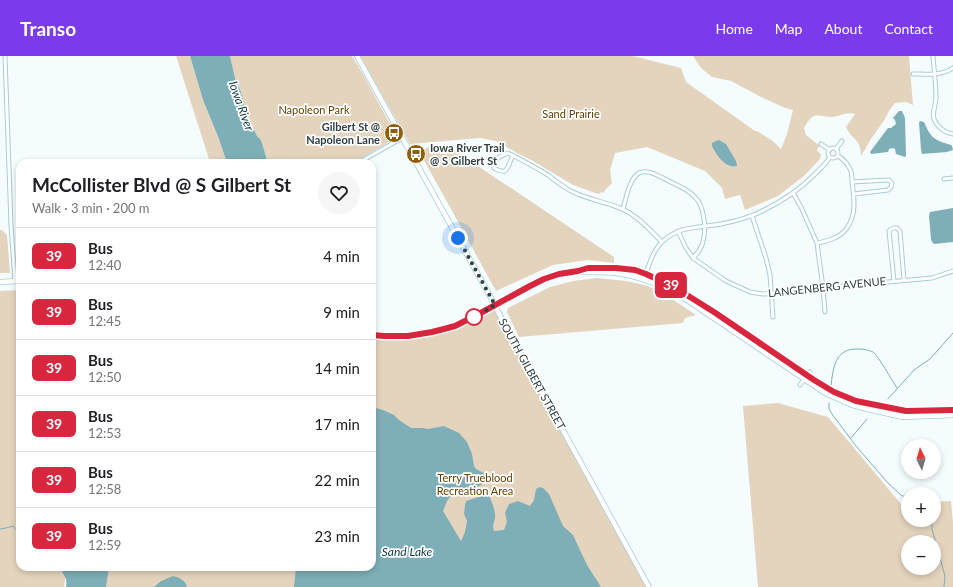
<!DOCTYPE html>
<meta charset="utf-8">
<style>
:root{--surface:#fff;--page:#f6f6f6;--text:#202124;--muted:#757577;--line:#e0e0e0;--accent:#7c3aed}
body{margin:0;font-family:Lato,sans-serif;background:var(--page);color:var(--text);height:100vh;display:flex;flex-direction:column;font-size:15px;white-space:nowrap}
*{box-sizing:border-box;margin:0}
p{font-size:13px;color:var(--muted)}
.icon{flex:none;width:22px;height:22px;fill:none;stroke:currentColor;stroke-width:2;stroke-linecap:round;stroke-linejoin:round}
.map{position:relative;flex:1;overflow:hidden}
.details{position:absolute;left:16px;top:103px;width:360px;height:412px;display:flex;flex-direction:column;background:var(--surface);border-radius:12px;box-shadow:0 2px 6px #0003}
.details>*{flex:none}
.badge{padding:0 8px;border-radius:6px;font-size:14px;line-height:26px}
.needle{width:26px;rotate:355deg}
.tools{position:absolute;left:901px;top:383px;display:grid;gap:8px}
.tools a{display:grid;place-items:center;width:40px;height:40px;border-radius:50%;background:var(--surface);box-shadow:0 2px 6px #0003;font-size:20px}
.you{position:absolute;width:20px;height:20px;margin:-10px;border:3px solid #fff;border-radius:50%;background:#1a73e8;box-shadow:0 0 0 6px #1a73e833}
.map>.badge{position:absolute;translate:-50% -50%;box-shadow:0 0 0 2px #fff}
.round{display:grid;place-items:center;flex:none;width:42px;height:42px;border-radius:21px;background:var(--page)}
.head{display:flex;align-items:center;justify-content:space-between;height:68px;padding:0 16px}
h1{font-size:19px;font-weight:700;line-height:30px}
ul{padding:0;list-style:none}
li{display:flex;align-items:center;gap:12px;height:56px;padding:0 16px;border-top:1px solid var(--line)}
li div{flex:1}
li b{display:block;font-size:15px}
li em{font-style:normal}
li .badge{min-width:44px;font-weight:700;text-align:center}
header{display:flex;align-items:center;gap:24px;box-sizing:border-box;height:56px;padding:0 20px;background:var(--accent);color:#fff}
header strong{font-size:19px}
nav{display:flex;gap:22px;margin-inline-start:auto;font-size:14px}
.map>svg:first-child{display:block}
.green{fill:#e4d4be;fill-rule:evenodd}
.water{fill:#7eaeb7}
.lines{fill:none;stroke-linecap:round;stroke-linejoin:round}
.stream{stroke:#7eaeb7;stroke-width:1}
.street-casing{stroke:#a7cdd5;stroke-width:5}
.secondary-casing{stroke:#a7cdd5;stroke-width:6}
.street{stroke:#fff;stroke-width:3}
.secondary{stroke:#fff;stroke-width:4.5}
.line-casing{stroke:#fff;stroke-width:9}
.line{stroke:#d7263d;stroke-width:6}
.walk{stroke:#304043;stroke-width:4;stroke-dasharray:0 7.2}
.stop-dot{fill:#fff;stroke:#d7263d;stroke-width:2}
.labels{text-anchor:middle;stroke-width:3.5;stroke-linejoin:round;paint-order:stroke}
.park-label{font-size:11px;fill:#624104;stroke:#fff}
.poi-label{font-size:11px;font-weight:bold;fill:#304043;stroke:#fff;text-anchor:end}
.street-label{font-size:11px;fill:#304043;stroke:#fff}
.water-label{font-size:12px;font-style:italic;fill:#124047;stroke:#fff}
</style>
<header>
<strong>Transo</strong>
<nav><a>Home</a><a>Map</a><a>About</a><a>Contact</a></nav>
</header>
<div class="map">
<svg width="953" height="531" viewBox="0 0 953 531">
<rect width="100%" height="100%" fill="#f5fcfe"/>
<!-- green -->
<g class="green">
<path d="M 176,0 L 190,0 L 203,44 L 219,83 L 227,107 L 207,107 L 209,103 Z"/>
<path d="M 230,0 L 352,0 L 364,20 L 397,81 L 353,107 L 268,107 L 261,84 L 257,80 L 248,61 L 240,33 L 236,26 Z"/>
<path d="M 360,0 L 633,0 L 681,12 L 686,26 L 755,75 L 757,75 L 773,85 L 781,93 L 787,78 L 793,54 L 785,52 L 759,40 L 731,25 L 712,21 L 701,12 L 693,0 L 909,0 L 913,49 L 906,46 L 895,47 L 889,55 L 885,63 L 871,83 L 861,100 C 861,82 852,85 846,71 L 855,58 C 846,55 839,61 830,61 C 824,61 819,58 814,60 C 809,62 807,68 804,72 L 806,79 L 820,90 L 817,93 L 817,95 L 821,98 L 820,103 L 805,119 L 778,140 L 745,154 L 740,139 L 725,143 L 722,132 L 705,115 L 647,91 L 615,97 L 610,114 L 612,127 L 605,134 L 604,137 L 602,136 L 598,138 L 573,129 L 533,105 L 517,97 L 496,85 L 480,82 L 410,88 Z"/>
<path d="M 430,91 L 451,92 L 614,201 L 614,207 L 588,204 L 553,209 L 496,235 L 419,95 Z"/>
<path d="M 0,174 L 2,174 L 7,179 L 10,217 L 0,217 Z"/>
<path d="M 597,222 L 626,225 L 648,230 L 669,241 L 696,259 L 685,262 L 683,267 L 519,281 L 507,256 L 508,252 L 550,231 L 573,225 Z"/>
<path d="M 20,234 L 20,511 L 67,511 L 64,531 L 0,531 L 0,235 Z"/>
<path d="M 495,249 L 649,531 L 104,531 L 104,527 L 109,511 L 372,511 L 372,279 L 395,281 L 444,273 Z"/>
<path d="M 778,347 L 828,361 L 901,448 L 908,448 L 908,464 L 934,464 L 934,446 L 951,445 L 953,467 L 953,531 L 758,531 L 743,350 ZM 908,486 L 934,486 L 934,512 L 908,512 Z"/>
</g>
<!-- water -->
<g class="water">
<path d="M 190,0 L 230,0 L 236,26 L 240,33 L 248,61 L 257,80 L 261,84 L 268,107 L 227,107 L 219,83 L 203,44 Z"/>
<path d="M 899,55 L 902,55 L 905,62 L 906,100 L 905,101 L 896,98 L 895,93 L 893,92 L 889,93 L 888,96 L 871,98 L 870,96 L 888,72 L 891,72 L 896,68 L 895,64 L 893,62 Z"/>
<path d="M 920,65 L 924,66 C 931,82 934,84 951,89 L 952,90 L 953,94 L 947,96 L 922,98 L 921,93 L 919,67 Z"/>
<path d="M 719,84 L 726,88 L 736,105 L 737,110 C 725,113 716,98 712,90 L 712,87 L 716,85 Z"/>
<path d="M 953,152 L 953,186 L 934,188 L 932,186 L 931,183 L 929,160 L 930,156 Z"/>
<path d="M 372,351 L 383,354 L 394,359 L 399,364 L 411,372 L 422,372 L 428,373 L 444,370 L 459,377 L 467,386 L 472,398 L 474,410 L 476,413 L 486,418 L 488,422 L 483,428 L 469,435 L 450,441 L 447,445 L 443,455 L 461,485 L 465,476 L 467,465 L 464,458 L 465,449 L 466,445 L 488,438 C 491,444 496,455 495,462 C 494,467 492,469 494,475 L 504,474 L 507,466 L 505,457 L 509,448 L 518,445 L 530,450 L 534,444 L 536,433 L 540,431 L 543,432 L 549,438 L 563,470 L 573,479 L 587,509 L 601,531 L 294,531 L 296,511 L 372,511 Z"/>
<path d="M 62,511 L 109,511 L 106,531 L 66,531 C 68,521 63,520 61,512 Z"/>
<path d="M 173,520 C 180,522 185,524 187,531 L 154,531 L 161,525 Z"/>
</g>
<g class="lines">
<!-- stream -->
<g class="stream">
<path d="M 831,330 C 833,312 835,292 858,293 C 863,293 869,294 873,296 C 877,298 893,326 897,332"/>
<path d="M 888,343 L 914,314 L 930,303 L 953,277"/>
<path d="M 829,347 L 829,353 L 832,358 L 856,390 L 887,426 L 902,440 L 908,440"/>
<path d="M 851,382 L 867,363"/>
<path d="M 932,464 L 932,473 L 945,520 L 944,531"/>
<path d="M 0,473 L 6,472 L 13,470 L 20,478"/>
<path d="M 55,511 L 61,512"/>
</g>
<!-- street casing -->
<g class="street-casing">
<g id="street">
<path d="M 5,0 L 11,169 L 15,225"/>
<path d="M 933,0 C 934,14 936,27 936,41 C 936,48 932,56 934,63 C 937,71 945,77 953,78"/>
<path d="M 913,18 C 926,18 941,20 953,12"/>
<path d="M 821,88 L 830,94"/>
<circle cx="833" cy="97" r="5"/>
<path d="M 836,93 L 842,85"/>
<path d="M 513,99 L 508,111 L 505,115 C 500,116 498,114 494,112 C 492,103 501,100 508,97 C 522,104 535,111 548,119 C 556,125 564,132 573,136 C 589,144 607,146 622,153 C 638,160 650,174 662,186"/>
<path d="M 358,107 L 402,82"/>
<path d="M 944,123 L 953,122"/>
<path d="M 852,126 L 889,124 L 892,127 L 891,131 L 888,134 L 854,138"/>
<path d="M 793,137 L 801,151 L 817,187 L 823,232 L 825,256"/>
<path d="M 623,153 C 626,143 629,123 639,117 C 647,113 657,119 665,123 C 674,128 686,132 694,140 C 705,150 707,175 702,189 C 700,194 697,198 693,202"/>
<path d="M 752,160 L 766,202 L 770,219 L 773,261"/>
<path d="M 678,175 L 686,192 L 693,202 L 726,225 L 750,236 L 763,238 L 787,237 L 834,231 L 932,222 L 953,215"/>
<path d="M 817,187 C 828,185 840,182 847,172 C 857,158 854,141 852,126 C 852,122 852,117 850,113 C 847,107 843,103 838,100"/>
<path d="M 644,223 C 649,210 652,195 663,185 C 681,169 699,172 721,168 C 731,166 741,164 750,160 C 755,159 760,156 764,154 C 783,145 799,134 814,119 C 820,113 826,108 830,101"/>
<path d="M 894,225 L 889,175 L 891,173 L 894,172 L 897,172 L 900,175 L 904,224"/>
<path d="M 800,329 L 810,316"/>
</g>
</g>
<!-- secondary casing -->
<g class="secondary-casing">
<g id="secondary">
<path d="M 357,0 L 495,249 L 498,256 L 649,531"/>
<path d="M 582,216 C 593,216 605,216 616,217 C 641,220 663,230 684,242 L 825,337 L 852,349 L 876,355 L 903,361 L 953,359"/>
<path d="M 0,226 L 20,225"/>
<path d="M 372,279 L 384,280 L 408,280 L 420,279 L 444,273 L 455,270 L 477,259 L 530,230 L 544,223 L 559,219 L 578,215 L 588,212 L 616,212 L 635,215 L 646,218 L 674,231 L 714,256 L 814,324 L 834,336 L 856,345 L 906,355 L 953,354"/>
</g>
</g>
<!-- street -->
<use href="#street" class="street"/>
<!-- secondary -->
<use href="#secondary" class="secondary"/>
</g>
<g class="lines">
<!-- line casing -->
<g class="line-casing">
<path id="line" d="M 372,279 L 384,280 L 408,280 L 432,276 L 444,273 L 455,270 L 477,259 L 530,230 L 544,223 L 559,218 L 578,215 L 588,212 L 616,212 L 635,214 L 646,218 L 674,231 L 714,256 L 814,324 L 834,336 L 856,345 L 906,355 L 953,354"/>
</g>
<!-- line -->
<use href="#line" class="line"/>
<!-- walk -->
<path class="walk" d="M 458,182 L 495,249 L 474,261"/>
</g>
<!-- icons -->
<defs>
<g id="bus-disc" transform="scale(1)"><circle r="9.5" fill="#8e5f07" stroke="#fff"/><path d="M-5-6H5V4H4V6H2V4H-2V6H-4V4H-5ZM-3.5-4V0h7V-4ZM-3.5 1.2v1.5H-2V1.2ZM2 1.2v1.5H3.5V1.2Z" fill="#fff"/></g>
</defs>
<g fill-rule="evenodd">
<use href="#bus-disc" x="394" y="77"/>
<use href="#bus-disc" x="416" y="98"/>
</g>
<!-- markers -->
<circle class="stop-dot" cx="474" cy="261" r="8"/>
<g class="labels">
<!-- park labels -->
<g class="park-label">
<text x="314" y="58">Napoleon Park</text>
<text x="571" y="62">Sand Prairie</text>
<text x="475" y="426">Terry Trueblood<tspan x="475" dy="13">Recreation Area</tspan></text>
</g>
<!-- poi labels -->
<g class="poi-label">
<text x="380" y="75">Gilbert St @<tspan x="380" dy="13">Napoleon Lane</tspan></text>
<text x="430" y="96" text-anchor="start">Iowa River Trail<tspan x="430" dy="13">@ S Gilbert St</tspan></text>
</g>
<!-- street labels -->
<g class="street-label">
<text transform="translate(827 231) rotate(-6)" y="4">LANGENBERG AVENUE</text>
<text transform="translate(532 318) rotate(61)" y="4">SOUTH GILBERT STREET</text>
</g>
<!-- water labels -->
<g class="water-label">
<text transform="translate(241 50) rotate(70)" y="4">Iowa River</text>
<text x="407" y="500">Sand Lake</text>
</g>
</g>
</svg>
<div class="tools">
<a><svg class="needle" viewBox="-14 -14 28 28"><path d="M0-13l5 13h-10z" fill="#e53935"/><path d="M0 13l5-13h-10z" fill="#757577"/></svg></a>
<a>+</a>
<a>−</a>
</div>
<div class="you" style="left:458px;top:182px"></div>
<b class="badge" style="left:671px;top:229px;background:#d7263d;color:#fff">39</b>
<section class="details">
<div class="head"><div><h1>McCollister Blvd @ S Gilbert St</h1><p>Walk · 3 min · 200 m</p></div><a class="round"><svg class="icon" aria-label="heart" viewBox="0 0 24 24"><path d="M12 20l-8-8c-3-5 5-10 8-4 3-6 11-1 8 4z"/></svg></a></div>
<ul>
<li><span class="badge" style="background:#d7263d;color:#fff">39</span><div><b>Bus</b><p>12:40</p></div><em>4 min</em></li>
<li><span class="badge" style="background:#d7263d;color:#fff">39</span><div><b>Bus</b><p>12:45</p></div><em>9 min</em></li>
<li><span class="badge" style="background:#d7263d;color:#fff">39</span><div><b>Bus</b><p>12:50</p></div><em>14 min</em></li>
<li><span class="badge" style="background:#d7263d;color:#fff">39</span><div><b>Bus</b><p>12:53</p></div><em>17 min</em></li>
<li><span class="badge" style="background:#d7263d;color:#fff">39</span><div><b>Bus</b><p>12:58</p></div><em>22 min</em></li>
<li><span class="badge" style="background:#d7263d;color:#fff">39</span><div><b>Bus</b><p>12:59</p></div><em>23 min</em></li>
</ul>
</section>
</div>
